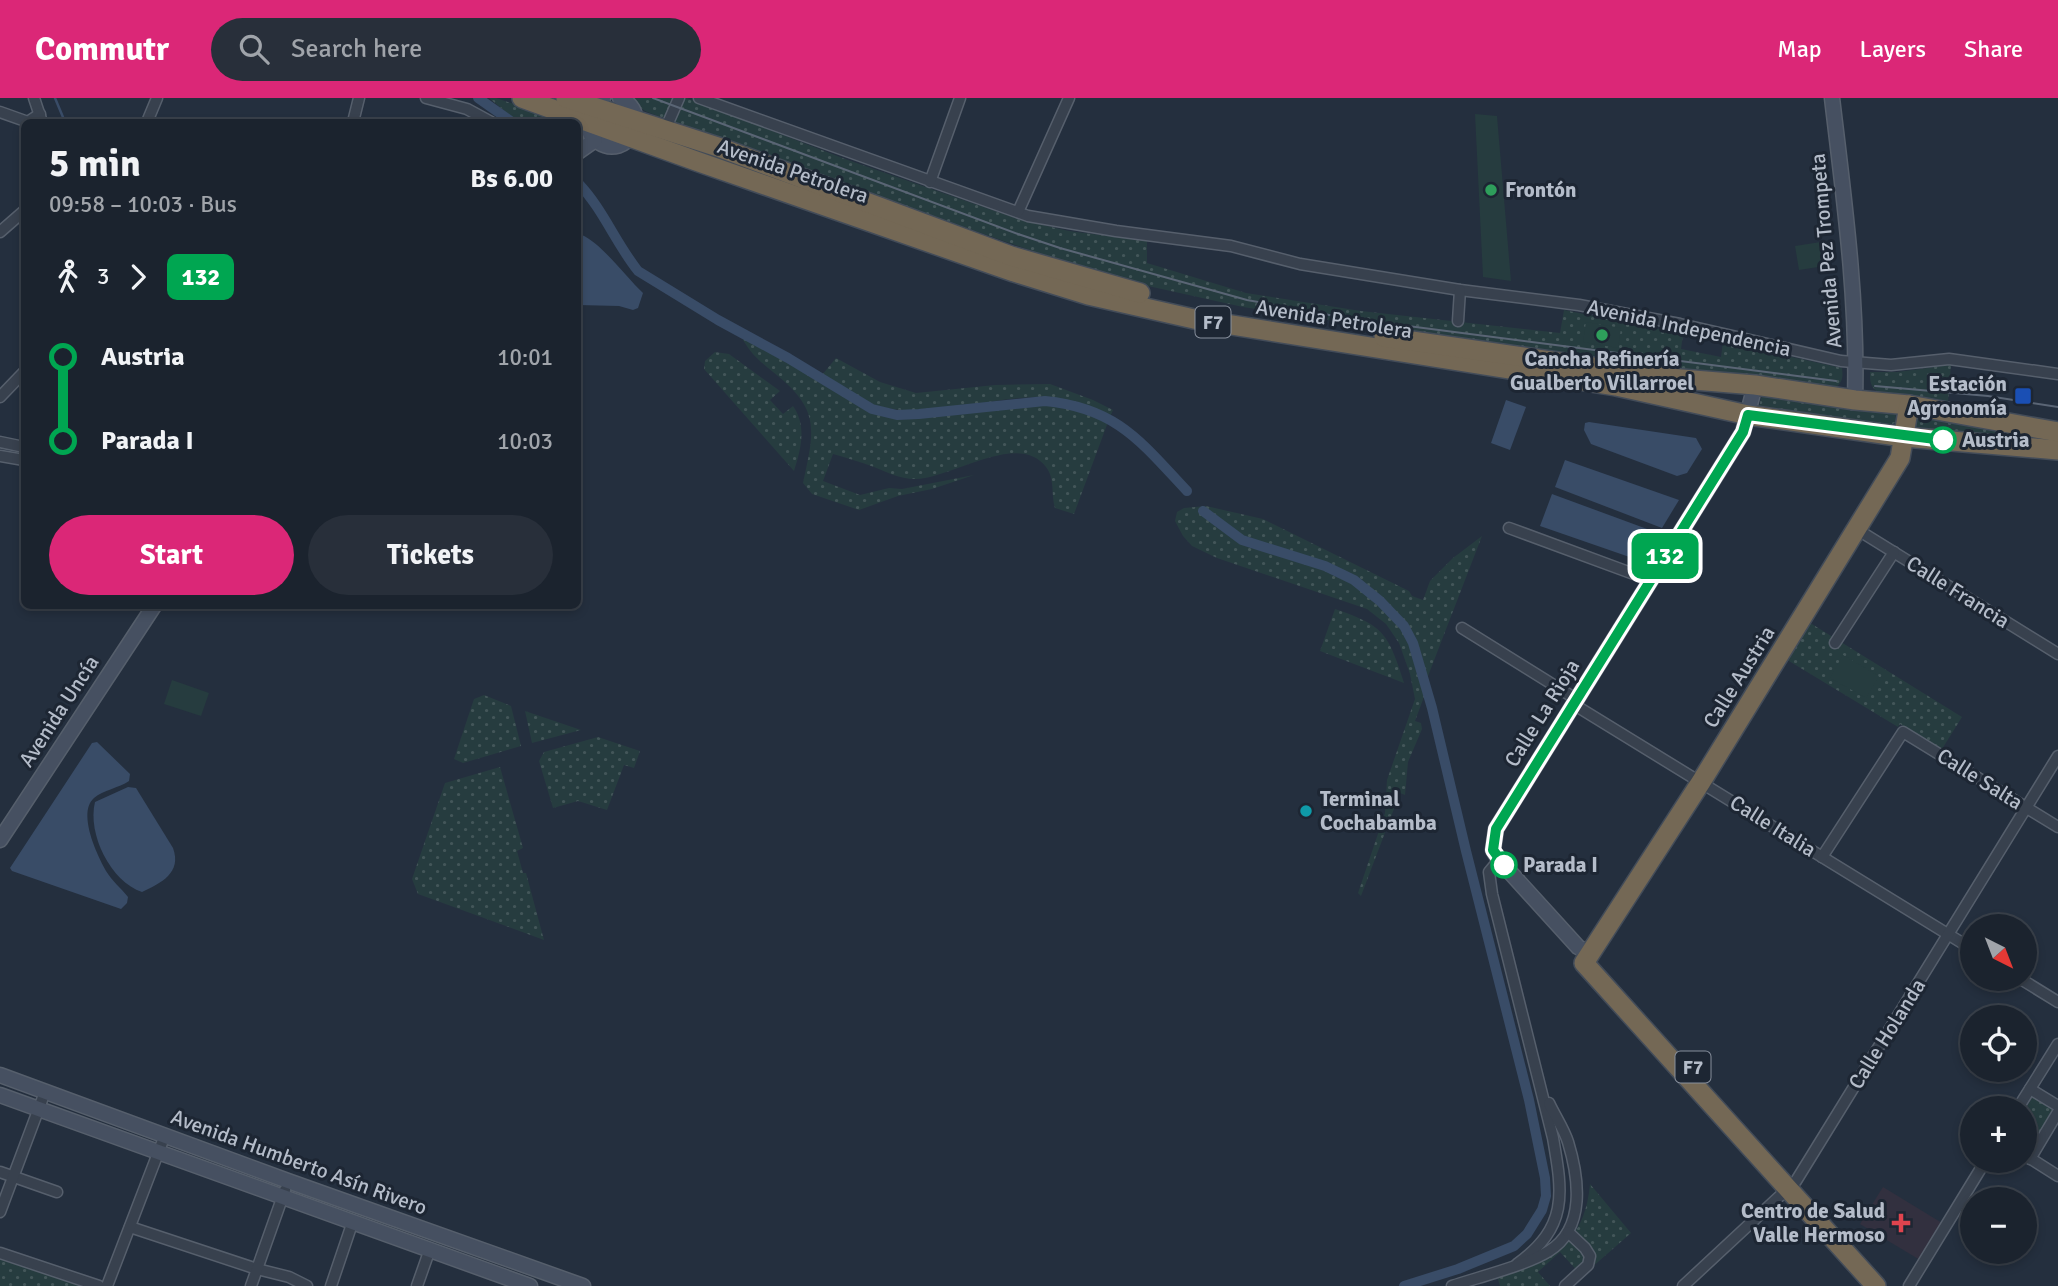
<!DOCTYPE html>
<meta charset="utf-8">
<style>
:root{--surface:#1b232e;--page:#282f3a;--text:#f1f3f6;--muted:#a0a4aa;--line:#39404a;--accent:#db2777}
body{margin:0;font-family:Signika,sans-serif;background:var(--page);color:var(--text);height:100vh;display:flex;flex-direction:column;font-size:26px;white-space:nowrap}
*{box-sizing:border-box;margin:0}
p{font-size:23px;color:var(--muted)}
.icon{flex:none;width:38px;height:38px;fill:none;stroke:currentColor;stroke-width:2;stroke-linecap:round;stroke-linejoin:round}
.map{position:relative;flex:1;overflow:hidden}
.drawer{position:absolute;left:21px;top:21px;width:560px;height:490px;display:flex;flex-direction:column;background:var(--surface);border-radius:10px;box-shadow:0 4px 10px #0003,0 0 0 2px var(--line)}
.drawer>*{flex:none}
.badge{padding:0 14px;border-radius:10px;font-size:24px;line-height:46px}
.needle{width:46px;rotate:138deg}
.buttons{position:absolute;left:1960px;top:816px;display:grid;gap:14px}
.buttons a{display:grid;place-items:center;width:77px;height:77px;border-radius:50%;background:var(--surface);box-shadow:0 4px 10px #0003,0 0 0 2px var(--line);font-size:35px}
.map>.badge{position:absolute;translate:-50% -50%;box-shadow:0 0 0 4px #fff}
.legs{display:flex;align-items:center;gap:10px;height:77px;padding:0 28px;font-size:23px}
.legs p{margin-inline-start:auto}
.summary{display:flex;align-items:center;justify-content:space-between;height:119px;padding:0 28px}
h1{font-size:38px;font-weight:700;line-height:52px}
.cta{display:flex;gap:14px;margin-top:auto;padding:14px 28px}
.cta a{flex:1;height:80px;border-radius:42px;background:var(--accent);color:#fff;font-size:28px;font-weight:700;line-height:80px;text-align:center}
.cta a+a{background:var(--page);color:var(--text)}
ul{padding:0 28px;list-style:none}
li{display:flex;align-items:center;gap:24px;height:84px;font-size:26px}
li i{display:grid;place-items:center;width:10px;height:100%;margin:0 9px;background:currentColor}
li i::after{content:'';width:18px;height:18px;margin:-9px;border:5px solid;border-radius:50%;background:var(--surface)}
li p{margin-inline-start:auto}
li:first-child i{background:linear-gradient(#0000 50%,currentColor 0)}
li:last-child i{background:linear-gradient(currentColor 50%,#0000 0)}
header{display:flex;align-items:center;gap:42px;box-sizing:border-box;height:98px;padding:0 35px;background:var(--accent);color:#fff}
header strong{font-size:33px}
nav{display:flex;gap:38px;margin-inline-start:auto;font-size:24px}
.search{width:490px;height:63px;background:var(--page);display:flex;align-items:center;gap:18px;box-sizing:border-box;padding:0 24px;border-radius:38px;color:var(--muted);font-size:26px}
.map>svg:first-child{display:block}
.medical{fill:#32303f}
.grass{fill:url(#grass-dots)}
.pitch{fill:#263c3f}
.water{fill:#394c67}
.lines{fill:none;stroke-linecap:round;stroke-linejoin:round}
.stream{stroke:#394c67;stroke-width:2.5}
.canal{stroke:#394c67;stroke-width:10}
.street-casing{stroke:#565f6c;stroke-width:13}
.secondary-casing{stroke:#565f6c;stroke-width:17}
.highway-casing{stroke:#434c59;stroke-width:22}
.street{stroke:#38414e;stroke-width:10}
.secondary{stroke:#465061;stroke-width:14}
.highway{stroke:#746855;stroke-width:19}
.tram{stroke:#5a6575;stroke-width:2}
.line-1-casing{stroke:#fff;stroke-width:16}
.line-1{stroke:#00a651;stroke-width:10}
.leisure-dot{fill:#2e9e5b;stroke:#1d2633;stroke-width:2.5}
.transit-dot{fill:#1a4fb4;stroke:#1d2633;stroke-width:2.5}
.stop-1-dot{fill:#fff;stroke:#00a651;stroke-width:3.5}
.culture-dot{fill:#0f9aa8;stroke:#1d2633;stroke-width:2.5}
.health-dot{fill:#e0444e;stroke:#1d2633;stroke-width:2.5}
.labels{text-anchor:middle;stroke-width:6;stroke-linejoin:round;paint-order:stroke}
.shield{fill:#1d2633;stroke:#878f9c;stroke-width:2}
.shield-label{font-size:19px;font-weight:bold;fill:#b4bcc9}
.street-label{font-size:21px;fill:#b4bcc9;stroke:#1d2633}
.poi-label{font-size:21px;font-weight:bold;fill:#b4bcc9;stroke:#1d2633;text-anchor:start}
.stop-label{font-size:21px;font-weight:bold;fill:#b4bcc9;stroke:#1d2633;text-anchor:start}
</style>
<header>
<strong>Commutr</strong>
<div class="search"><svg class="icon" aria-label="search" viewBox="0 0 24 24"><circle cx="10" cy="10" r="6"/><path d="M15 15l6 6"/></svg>Search here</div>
<nav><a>Map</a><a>Layers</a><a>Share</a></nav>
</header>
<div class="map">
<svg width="2058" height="1188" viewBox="0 0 2058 1188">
<defs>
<pattern id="grass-dots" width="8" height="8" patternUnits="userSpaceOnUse" patternTransform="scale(1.75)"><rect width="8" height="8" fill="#263c3f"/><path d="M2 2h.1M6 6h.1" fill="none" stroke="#435659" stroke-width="1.8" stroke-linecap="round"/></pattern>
</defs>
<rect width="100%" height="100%" fill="#242f3e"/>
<!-- medical -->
<path class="medical" d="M 1883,1089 L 1942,1125 L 1920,1162 L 1860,1126 Z"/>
<!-- grass -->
<g class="grass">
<path d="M 489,0 L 496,0 L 567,24 L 518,24 Z"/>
<path d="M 627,0 L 687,0 L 845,61 L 1021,122 L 1069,133 L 1147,143 L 1147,165 L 1246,195 L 1361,213 L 1560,235 L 1564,212 L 1683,236 L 1681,251 L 1721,259 L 1723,244 L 1842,270 C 1843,279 1843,284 1835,290 L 1465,243 L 1243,209 L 1139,186 L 1044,157 L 804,73 L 790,65 L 737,46 L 722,43 L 645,13 Z"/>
<path d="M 741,238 L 873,314 C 935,329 999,301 1062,308 C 1077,310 1094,319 1108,324 L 1074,416 L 1055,410 C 1051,397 1055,380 1046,369 C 1019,332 950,381 915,381 C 899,381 887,374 874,369 C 861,364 847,360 833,356 L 823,383 L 860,397 L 889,390 L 902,391 L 974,377 L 932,391 L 898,398 L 859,412 L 812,396 L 803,385 C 815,330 820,311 773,274 C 758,262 749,254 741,238 Z"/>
<path d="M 715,254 L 729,256 L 780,293 L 770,302 L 783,316 L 793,308 C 807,328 801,351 794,373 L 704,271 L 705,263 Z"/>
<path d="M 836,260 L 880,284 L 916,295 L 995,287 L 1050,286 L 1093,302 L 1113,312 L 1110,319 C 1094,312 1077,304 1059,301 C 999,292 939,324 878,308 C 859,304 839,287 822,277 Z"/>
<path d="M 1951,267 L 1948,305 L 1938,301 L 1878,294 C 1870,289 1870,283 1870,274 L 1897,274 Z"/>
<path d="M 1764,298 L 1837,309 L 1893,312 L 1896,315 L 1895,325 L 1891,327 L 1759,309 L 1761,300 Z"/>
<path d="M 1915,315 L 2058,340 L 2058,348 L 1915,335 Z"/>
<path d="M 1206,408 L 1263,421 L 1409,493 L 1412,498 L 1423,502 L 1430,483 L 1453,460 L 1482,438 L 1423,591 L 1425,596 L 1415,623 L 1421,625 L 1422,631 L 1408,664 L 1405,697 L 1400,695 L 1361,798 L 1358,795 L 1385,715 L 1387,682 L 1415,601 L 1410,576 L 1399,545 L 1386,526 L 1367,511 L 1217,460 L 1192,448 L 1183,438 L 1175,423 L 1177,414 L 1184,410 Z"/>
<path d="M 1335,511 C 1385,528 1388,536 1404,585 L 1320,553 Z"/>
<path d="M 1807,523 L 1962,619 L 1942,651 L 1900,626 L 1898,629 L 1784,560 Z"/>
<path d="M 484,597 L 511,608 L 521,648 L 463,665 L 454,661 L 474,601 Z"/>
<path d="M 525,613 L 581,632 L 532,645 Z"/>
<path d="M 598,639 L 640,653 L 634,670 L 624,667 L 607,712 L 578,703 L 553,710 L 539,663 L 544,654 Z"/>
<path d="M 500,669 L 523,750 L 517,753 L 523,775 L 526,775 L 544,842 L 418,796 L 412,781 L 445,685 Z"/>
<path d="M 2033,998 L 2055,1012 L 2028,1052 L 2025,1050 L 2025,1012 Z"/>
<path d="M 1590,1086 L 1631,1135 L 1582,1178 L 1560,1154 L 1538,1174 L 1550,1188 L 1500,1188 L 1497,1178 C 1550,1157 1584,1150 1590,1086 Z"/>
<path d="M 0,1157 L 92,1188 L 0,1188 Z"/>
</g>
<!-- pitch -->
<g class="pitch">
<path d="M 1475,16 L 1497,18 L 1511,183 L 1483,179 Z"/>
<path d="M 1827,143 L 1831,167 L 1799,172 L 1795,148 Z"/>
<path d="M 1586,224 L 1621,230 L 1618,250 L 1583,244 Z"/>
<path d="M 1843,557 L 1879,578 L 1866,600 L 1830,580 Z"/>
<path d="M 172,582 L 209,595 L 201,618 L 164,606 Z"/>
</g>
<!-- water -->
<g class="water">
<path d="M 582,137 C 601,145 626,179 643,195 L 638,210 L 633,212 L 619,208 L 578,207 L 578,138 Z"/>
<path d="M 1506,302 L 1526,309 L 1510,352 L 1491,345 Z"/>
<path d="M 1589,324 L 1696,340 L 1702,351 L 1687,375 L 1677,378 L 1591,346 L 1584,332 L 1585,325 Z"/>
<path d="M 1565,362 L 1679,402 L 1662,430 L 1555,389 Z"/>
<path d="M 1552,396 L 1658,435 L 1641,463 L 1540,428 Z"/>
<path d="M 97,644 L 130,676 L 129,683 C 119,690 103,692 94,700 C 77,715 97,757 106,773 C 112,783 121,790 128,799 L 127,805 L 121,811 L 12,773 L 10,770 L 92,645 Z"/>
<path d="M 128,689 L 136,690 L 173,750 C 182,775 161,785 142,794 C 111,784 87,736 95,704 Z"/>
</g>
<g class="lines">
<!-- stream -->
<g class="stream">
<path d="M 55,0 L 65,24"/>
<path d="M 22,158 L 24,157"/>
</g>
<!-- canal -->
<g class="canal">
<path d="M 478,0 L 512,24"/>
<path d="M 578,85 C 603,111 615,144 638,173 L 718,222 L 788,260 L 872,311 L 897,317 L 919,316 L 1045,303 C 1117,310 1141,344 1187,393"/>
<path d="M 1203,413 L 1242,442 L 1325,468 L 1354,482 L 1380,503 L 1404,528 L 1413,545 L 1432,610 L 1466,753 L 1529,1002 L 1545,1080 L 1546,1098 L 1542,1112 L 1527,1136 L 1514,1148 L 1458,1171 L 1404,1188"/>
</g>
<!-- street casing -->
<g class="street-casing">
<g id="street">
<path d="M 34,0 L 42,24"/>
<path d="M 426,0 L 467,11 L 491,24"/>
<path d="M 699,0 L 1028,118 L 1116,133 L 1231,148 L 1300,166 L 1460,192 L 1579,207 L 1680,226 L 1841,263 L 1891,267 L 1949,261 L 2058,276"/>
<path d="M 0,14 L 28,24 L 40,16"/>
<path d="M 147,24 L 157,0"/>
<path d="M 353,24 L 359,0"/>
<path d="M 665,32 L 679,0"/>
<path d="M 930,84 L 960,0"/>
<path d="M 1018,114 L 1069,0"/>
<path d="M 0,134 L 24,113"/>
<path d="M 1458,223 L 1460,192"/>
<path d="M 0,299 L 24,274"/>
<path d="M 0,344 L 24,349"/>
<path d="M 0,358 L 24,362"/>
<path d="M 1509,430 L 1650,482"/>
<path d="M 1858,432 L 2058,556"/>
<path d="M 1462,530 L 1576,601"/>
<path d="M 1835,545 L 1894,454"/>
<path d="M 1573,606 L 1972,851"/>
<path d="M 1822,759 L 1903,634 L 2058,729"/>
<path d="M 1499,762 L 1489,774 L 1492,796 L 1553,1040 C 1563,1097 1568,1129 1517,1166"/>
<path d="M 2019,880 L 2058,904"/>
<path d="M 2030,991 L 2058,1008"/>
<path d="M 2018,1010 L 2058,946"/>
<path d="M 2025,1057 L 2058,1078"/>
<path d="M 2030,1061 L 2058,1014"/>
<path d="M 0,1074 L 57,1094"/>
<path d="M 0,1114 L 45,994"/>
<path d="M 130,1129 L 257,1171 L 289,1179 L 307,1188"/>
<path d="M 0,1155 L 99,1188"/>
<path d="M 107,1188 L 165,1037"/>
<path d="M 251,1188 L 285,1092"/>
<path d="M 331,1188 L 353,1123"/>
<path d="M 417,1188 L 430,1151"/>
<path d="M 1452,1188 C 1479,1179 1527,1167 1549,1153 C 1586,1130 1579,1080 1568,1044 C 1564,1031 1555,1018 1549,1005"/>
<path d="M 1565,1188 L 1588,1167 L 1590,1158 L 1585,1150 L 1568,1134"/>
<path d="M 1683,1188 L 1796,1083 L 2058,658"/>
<path d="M 1909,1188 L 1986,1062"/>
</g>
</g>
<!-- secondary casing -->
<g class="secondary-casing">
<g id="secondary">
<path d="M 603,0 C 593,6 586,13 587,26 C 588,34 592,40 598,44 C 627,63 654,17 620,0"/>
<path d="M 1832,0 C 1844,101 1858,201 1855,302"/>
<path d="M 578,54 L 595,42"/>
<path d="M 0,742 L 154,508"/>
<path d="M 1590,856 L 1578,849 L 1499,762 L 1493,752 L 1496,731 L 1743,334 L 1755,287"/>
<path d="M 0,977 L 288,1083 L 583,1188"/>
<path d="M 0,997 L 530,1188"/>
</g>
</g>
<!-- highway casing -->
<g class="highway-casing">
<g id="highway">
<path d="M 522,0 L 696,63 L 1014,174 L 1088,197 L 1194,221 L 1616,288 L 1748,317 L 1904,339 L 2058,352"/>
<path d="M 566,0 L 721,50 L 1011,158 L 1140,195"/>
<path d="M 1384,239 L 1669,280 L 1755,287 L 1855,302 L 1909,307 L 2058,334"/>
<path d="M 1876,1188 L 1584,865 L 1701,684 L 1900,360 L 1909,307"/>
</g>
</g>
<!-- street -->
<use href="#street" class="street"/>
<!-- secondary -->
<use href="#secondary" class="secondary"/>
<!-- highway -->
<use href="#highway" class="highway"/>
<!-- tram -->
<g class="tram">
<path d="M 653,0 L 1018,136 L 1060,150 L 1247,202 L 1346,220 L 1836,283"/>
<path d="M 1875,288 L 1988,298 L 2058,309"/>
</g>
</g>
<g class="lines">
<!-- line-1 casing -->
<g class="line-1-casing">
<path id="line-1" d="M 1504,767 L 1493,752 L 1496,731 L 1743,334 L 1748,317 L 1943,342"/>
</g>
<!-- line-1 -->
<use href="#line-1" class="line-1"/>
</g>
<!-- markers -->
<g class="leisure-dot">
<circle cx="1491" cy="92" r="7"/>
<circle cx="1602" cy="237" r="7"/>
</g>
<rect class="transit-dot" x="2014" y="289" width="18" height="18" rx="3.5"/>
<g class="stop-1-dot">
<circle cx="1943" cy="342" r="12"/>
<circle cx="1504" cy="767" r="12"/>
</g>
<circle class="culture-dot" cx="1306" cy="713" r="7"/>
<path class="health-dot" d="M1897.5 1114.5h7v7h7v7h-7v7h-7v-7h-7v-7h7z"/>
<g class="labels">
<!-- shield labels -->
<g class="shield">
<rect x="1195.5" y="208.5" width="35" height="31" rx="5"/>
<rect x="1675.5" y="953.5" width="35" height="31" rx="5"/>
</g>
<g class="shield-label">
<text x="1213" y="231">F7</text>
<text x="1693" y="976">F7</text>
</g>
<!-- street labels -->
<g class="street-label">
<text transform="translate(793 73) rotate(19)" y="7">Avenida Petrolera</text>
<text transform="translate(1826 153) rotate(-95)" y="7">Avenida Pez Trompeta</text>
<text transform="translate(1334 221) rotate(9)" y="7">Avenida Petrolera</text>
<text transform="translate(1689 230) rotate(12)" y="7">Avenida Independencia</text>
<text transform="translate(1958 494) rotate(32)" y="7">Calle Francia</text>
<text transform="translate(1739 579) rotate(-58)" y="7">Calle Austria</text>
<text transform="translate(59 613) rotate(-57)" y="7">Avenida Uncía</text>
<text transform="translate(1542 615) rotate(-58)" y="7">Calle La Rioja</text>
<text transform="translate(1980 681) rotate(32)" y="7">Calle Salta</text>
<text transform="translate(1773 728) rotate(32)" y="7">Calle Italia</text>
<text transform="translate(1887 936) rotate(-58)" y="7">Calle Holanda</text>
<text transform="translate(299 1064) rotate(20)" y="7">Avenida Humberto Asín Rivero</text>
</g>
<!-- poi labels -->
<g class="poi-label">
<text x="1505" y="99">Frontón</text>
<text x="1602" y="268" text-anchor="middle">Cancha Refinería<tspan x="1602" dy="24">Gualberto Villarroel</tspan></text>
<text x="2007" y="293" text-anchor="end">Estación<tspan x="2007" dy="24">Agronomía</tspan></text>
<text x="1320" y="708">Terminal<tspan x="1320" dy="24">Cochabamba</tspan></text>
<text x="1885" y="1120" text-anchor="end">Centro de Salud<tspan x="1885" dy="24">Valle Hermoso</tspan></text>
</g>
<!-- stop labels -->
<g class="stop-label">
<text x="1962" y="349">Austria</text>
<text x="1523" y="774">Parada I</text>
</g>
</g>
</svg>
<div class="buttons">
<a><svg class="needle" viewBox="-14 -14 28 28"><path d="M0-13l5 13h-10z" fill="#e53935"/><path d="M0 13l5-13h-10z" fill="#a0a4aa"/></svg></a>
<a><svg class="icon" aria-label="locate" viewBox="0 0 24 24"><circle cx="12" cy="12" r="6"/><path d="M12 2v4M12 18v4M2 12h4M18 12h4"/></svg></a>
<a>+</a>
<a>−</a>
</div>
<b class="badge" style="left:1665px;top:458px;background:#00a651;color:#fff">132</b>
<section class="drawer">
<div class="summary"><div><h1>5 min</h1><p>09:58 – 10:03 · Bus</p></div><b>Bs 6.00</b></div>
<div class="legs"><svg class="icon" aria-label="walk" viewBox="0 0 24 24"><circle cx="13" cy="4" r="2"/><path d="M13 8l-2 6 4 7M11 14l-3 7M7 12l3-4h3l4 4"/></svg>3<svg class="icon" aria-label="forward" viewBox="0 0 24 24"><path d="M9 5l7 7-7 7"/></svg><b class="badge" style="background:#00a651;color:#fff">132</b></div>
<ul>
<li><i style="color:#00a651"></i><b>Austria</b><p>10:01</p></li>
<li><i style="color:#00a651"></i><b>Parada I</b><p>10:03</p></li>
</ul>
<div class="cta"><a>Start</a><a>Tickets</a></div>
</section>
</div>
